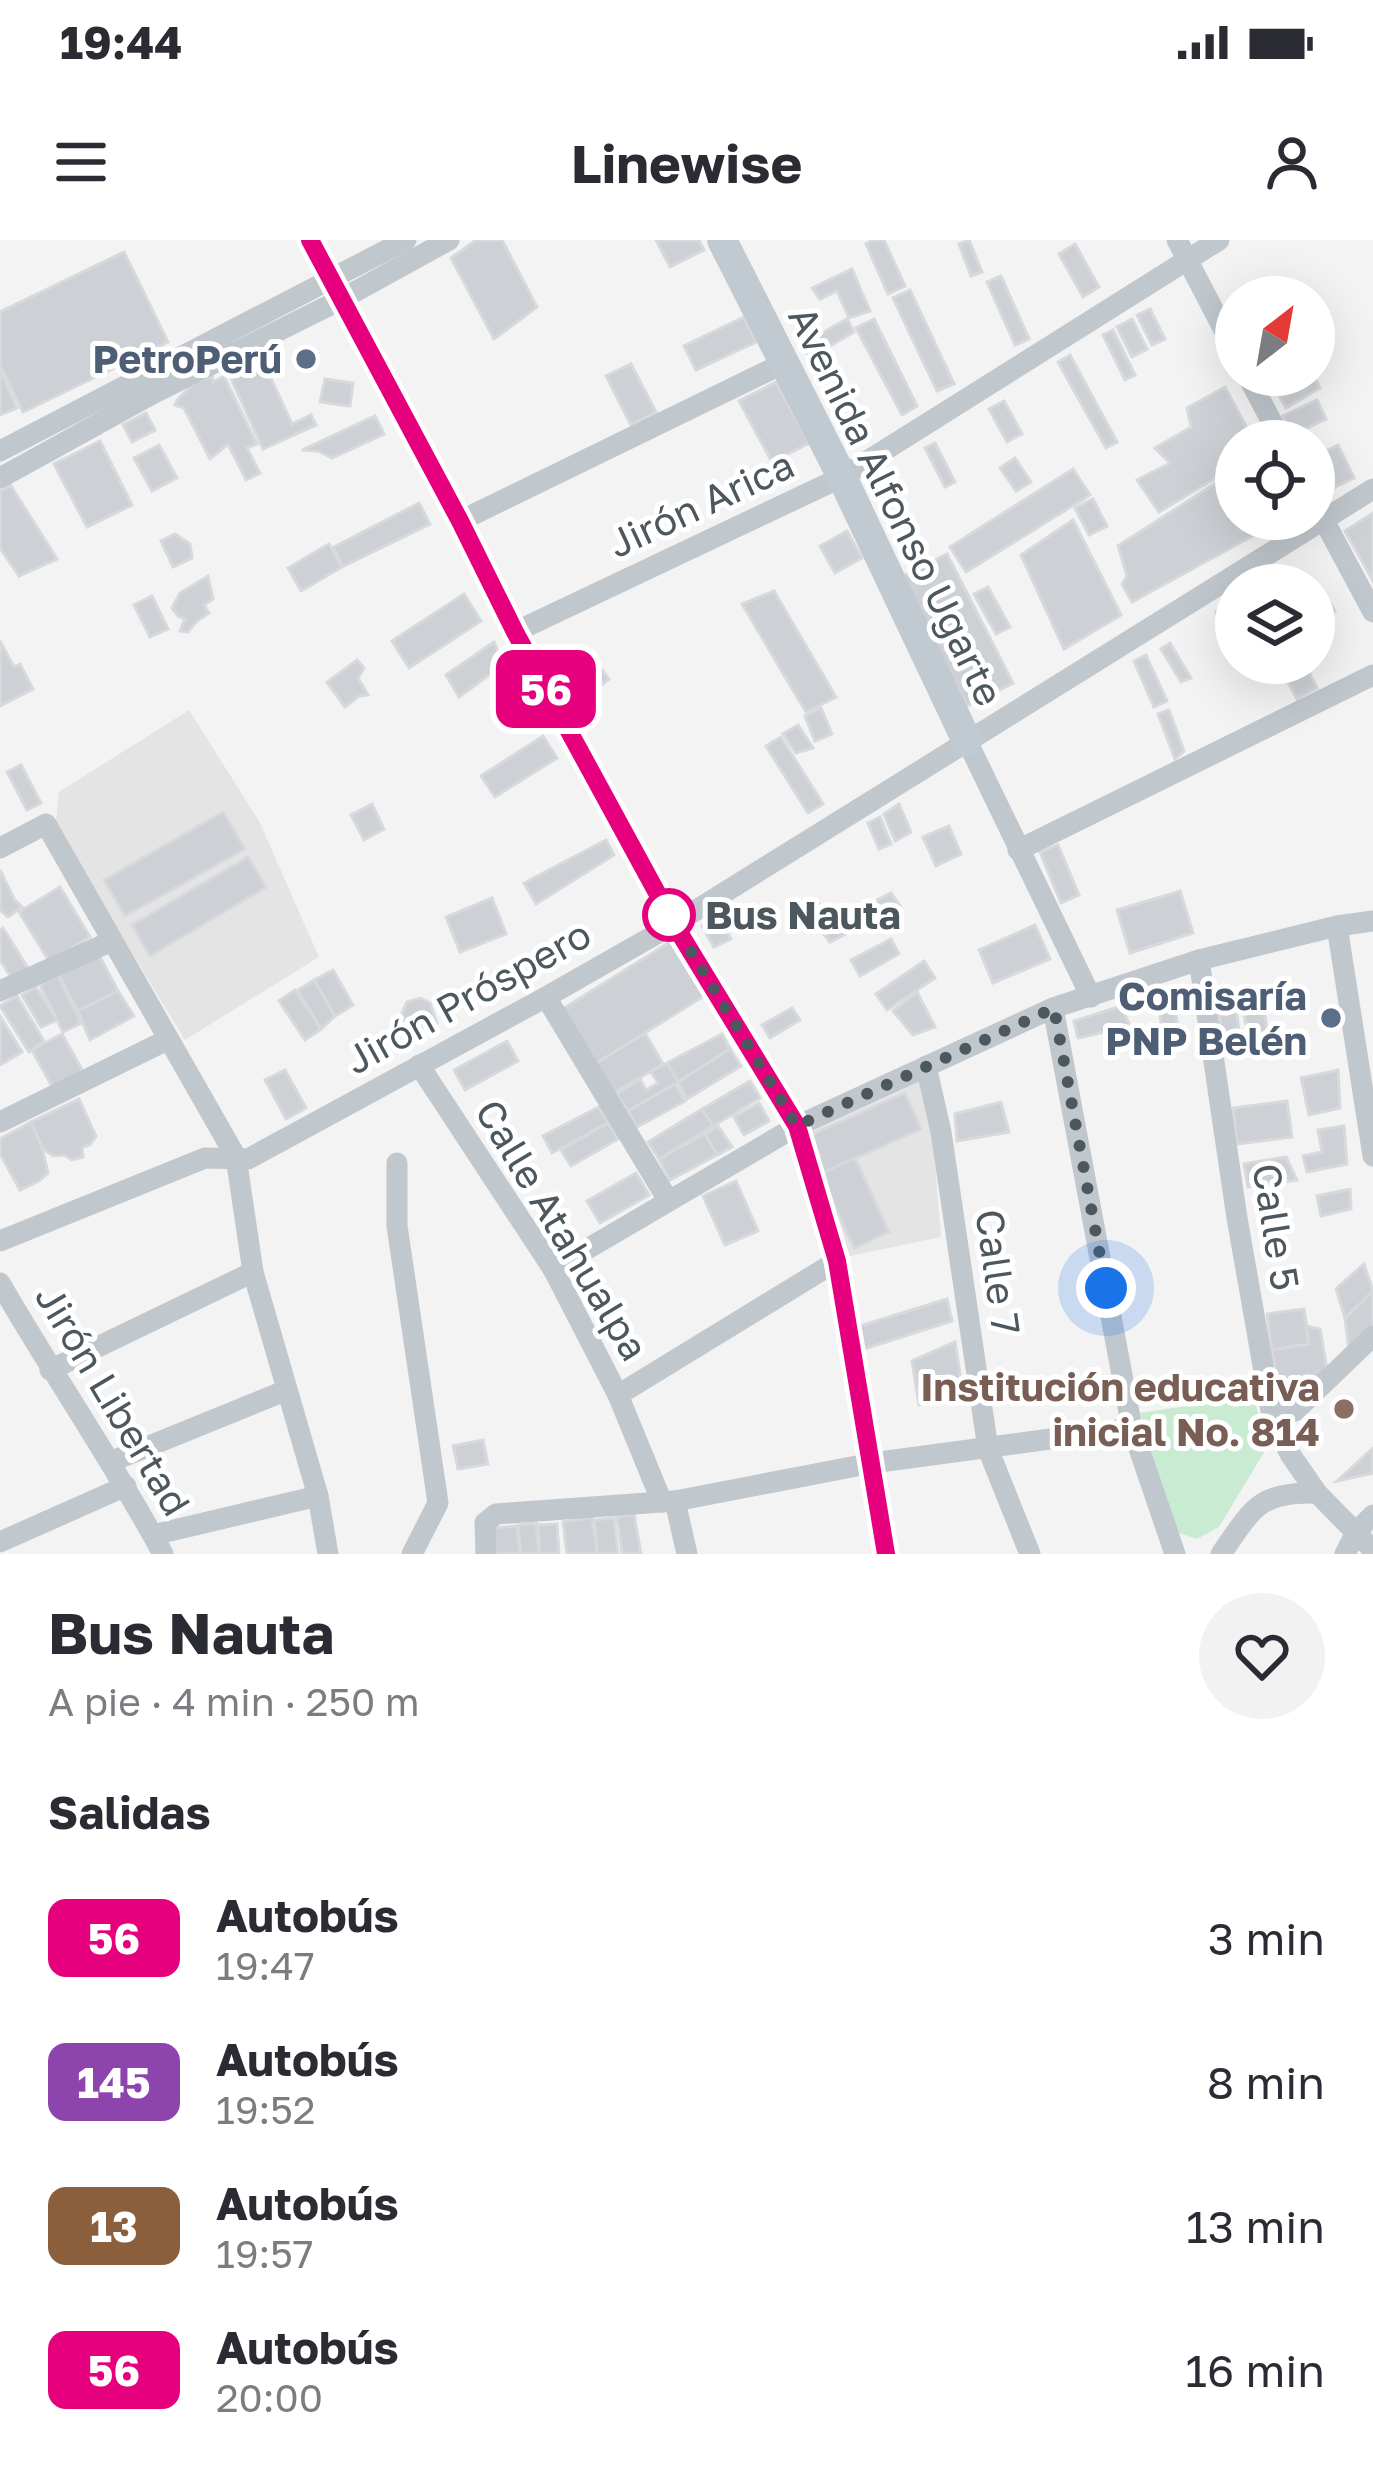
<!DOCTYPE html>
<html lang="es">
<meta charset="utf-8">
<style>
:root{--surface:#fff;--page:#f2f2f3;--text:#2b2b33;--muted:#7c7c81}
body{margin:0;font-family:"Golos Text",sans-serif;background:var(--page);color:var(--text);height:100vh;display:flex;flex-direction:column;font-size:45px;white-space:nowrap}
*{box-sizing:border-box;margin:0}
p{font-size:39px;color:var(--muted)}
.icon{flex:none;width:66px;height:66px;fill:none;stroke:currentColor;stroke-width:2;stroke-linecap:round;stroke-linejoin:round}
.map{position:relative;height:1314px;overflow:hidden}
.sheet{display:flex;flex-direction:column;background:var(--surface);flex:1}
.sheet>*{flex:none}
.badge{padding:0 24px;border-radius:18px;font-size:42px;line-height:78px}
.needle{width:78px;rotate:31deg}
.fabs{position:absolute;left:1215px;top:36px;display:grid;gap:24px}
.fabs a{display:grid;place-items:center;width:120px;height:120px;border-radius:50%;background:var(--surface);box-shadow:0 12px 48px #0002;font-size:60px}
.you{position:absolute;width:60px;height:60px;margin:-30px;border:9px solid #fff;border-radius:50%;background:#1a73e8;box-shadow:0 0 0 18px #1a73e833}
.map>.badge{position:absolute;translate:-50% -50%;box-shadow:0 0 0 6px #fff}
h2{padding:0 48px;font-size:45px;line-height:108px}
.round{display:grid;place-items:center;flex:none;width:126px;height:126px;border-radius:63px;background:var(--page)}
.overview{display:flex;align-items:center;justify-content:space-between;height:204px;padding:0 48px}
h1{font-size:57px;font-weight:700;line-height:90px}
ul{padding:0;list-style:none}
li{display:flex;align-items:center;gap:36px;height:144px;padding:0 48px}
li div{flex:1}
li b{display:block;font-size:45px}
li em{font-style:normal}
li .badge{min-width:132px;font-weight:700;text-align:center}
.status{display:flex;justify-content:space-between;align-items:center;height:84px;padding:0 60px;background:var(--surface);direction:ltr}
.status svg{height:33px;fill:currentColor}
header{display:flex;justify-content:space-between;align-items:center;height:156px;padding:0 48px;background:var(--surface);font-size:54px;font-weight:700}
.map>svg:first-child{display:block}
.education{fill:#e5e4e4}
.green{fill:#c8ebd2}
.building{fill:#cdd0d4;stroke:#d7d9dd;stroke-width:3}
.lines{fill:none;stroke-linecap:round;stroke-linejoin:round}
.street{stroke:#c0c7cd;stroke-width:21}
.secondary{stroke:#c1cad1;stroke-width:30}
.line-casing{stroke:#fff;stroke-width:27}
.line{stroke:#e6007e;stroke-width:18}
.walk{stroke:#4c575e;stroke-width:12;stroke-dasharray:0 21.6}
.service-dot{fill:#5c6f8a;stroke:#fff;stroke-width:4.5}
.stop-dot{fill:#fff;stroke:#e6007e;stroke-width:6}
.education-dot{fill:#8d6e63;stroke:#fff;stroke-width:4.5}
.labels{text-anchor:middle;stroke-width:10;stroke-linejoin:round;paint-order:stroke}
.service-label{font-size:39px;font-weight:bold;fill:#4e5e75;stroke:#fff;text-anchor:end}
.street-label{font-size:39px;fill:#4c575e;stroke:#fff}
.stop-label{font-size:39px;font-weight:bold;fill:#4c575e;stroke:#fff;text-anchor:start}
.education-label{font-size:39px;font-weight:bold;fill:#785e54;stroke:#fff;text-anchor:end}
</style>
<div class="status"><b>19:44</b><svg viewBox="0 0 49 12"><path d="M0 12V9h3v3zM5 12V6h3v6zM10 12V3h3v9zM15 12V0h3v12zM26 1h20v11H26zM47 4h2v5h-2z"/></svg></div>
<header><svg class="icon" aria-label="menu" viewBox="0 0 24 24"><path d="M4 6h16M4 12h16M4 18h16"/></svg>Linewise<svg class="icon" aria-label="person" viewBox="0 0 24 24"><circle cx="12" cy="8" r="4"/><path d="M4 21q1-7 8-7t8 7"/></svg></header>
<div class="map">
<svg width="1373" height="1314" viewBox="0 0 1373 1314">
<rect width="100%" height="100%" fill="#f4f3f3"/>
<!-- education -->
<g class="education">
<path d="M 189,470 L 259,581 L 319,717 L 185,800 L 55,587 L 59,552 Z"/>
<path d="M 918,838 L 933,897 L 941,997 L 845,1017 L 806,890 Z"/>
</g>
<!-- green -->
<path class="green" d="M 1254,1156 L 1266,1209 L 1219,1287 L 1197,1299 L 1179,1293 L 1170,1276 L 1140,1173 Z"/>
<!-- building -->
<g class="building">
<path d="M 476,0 L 502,0 L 537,67 L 494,99 L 451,18 Z"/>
<path d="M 656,0 L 699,0 L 704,10 L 670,27 Z"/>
<path d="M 873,0 L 884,0 L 905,46 L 888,54 L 866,4 Z"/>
<path d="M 969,0 L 982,32 L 971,36 L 959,4 Z"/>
<path d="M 1075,4 L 1099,47 L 1083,57 L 1059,14 Z"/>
<path d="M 124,12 L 168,102 L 23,172 L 0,125 L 0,72 Z"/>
<path d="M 852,29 L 870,71 L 849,78 L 837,51 L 820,59 L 812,48 Z"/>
<path d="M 1001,36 L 1029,99 L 1015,105 L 987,42 Z"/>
<path d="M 910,50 L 954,144 L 937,151 L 893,58 Z"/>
<path d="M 1150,69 L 1165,99 L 1152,105 L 1137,75 Z"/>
<path d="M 744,77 L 756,102 L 696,130 L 684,106 Z"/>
<path d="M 847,79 L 854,92 L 810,118 L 802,104 Z"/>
<path d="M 874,79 L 917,166 L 902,175 L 856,88 Z"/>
<path d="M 1132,79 L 1147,109 L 1132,117 L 1117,87 Z"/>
<path d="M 1113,90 L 1135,135 L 1125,140 L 1103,95 Z"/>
<path d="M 1070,115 L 1117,202 L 1106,208 L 1058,122 Z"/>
<path d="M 261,117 L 292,184 L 311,175 L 316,185 L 263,209 L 228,132 Z"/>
<path d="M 631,124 L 656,172 L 631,185 L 606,136 Z"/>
<path d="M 0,130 L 17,168 L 0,175 Z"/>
<path d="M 212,136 L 213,142 L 224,136 L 257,204 L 247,208 L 260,233 L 246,240 L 228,204 L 210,219 L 184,168 L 175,165 L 178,159 L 193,144 Z"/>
<path d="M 1315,138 L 1320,148 L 1286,168 L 1280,157 Z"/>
<path d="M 325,139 L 353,143 L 350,166 L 320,162 Z"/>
<path d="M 776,142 L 809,203 L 772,222 L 739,161 Z"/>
<path d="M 1225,147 L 1254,201 L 1236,201 L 1236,226 L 1159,272 L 1137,240 L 1170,223 L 1155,208 L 1191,187 L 1187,168 Z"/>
<path d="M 1317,160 L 1326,179 L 1292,195 L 1283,176 Z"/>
<path d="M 1004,161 L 1022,194 L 1007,202 L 989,169 Z"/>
<path d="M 146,173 L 155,190 L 132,202 L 123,185 Z"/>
<path d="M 375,176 L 384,194 L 332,218 L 318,211 L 302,210 Z"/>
<path d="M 100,201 L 132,265 L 87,287 L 54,224 Z"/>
<path d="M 935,203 L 955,242 L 945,247 L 925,208 Z"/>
<path d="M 159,205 L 177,238 L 152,251 L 134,218 Z"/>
<path d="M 1338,205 L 1354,238 L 1327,251 L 1314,223 L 1314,217 Z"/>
<path d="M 1015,218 L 1031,242 L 1016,251 L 1000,228 Z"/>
<path d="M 1073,229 L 1090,255 L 966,332 L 950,307 Z"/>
<path d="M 1236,230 L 1236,279 L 1280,281 L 1132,362 L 1122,344 L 1127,336 L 1118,306 Z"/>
<path d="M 11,246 L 57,319 L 19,336 L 0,308 L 0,251 Z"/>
<path d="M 1093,259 L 1107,286 L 1089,295 L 1075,268 Z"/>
<path d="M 419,263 L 430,284 L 342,327 L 334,307 Z"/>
<path d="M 1373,273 L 1373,341 L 1345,291 Z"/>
<path d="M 1073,280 L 1121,375 L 1064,409 L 1021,315 Z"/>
<path d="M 847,291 L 862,318 L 835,333 L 820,306 Z"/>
<path d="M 175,294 L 190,304 L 192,318 L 173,327 L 161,301 Z"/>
<path d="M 329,304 L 342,327 L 301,351 L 288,328 Z"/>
<path d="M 947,314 L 1013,443 L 967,466 L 901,337 Z"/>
<path d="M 208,336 L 213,359 L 204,365 L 209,373 L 197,381 L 188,392 L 180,391 L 185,379 L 178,376 L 172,368 L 180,353 Z"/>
<path d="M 1319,346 L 1335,371 L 1314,383 L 1314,349 Z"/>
<path d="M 988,347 L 1010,387 L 996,394 L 974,354 Z"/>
<path d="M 774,351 L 836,457 L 806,472 L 742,364 Z"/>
<path d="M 464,354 L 481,381 L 409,428 L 392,401 Z"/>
<path d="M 152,356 L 168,389 L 150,397 L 134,365 Z"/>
<path d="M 1228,365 L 1236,379 L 1236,408 L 1216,372 Z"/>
<path d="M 0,401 L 14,427 L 20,424 L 33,449 L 0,466 Z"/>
<path d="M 494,402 L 504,424 L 459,457 L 446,435 Z"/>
<path d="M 1170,403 L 1191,438 L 1181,442 L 1161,409 Z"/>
<path d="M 1146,415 L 1167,461 L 1154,467 L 1134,421 Z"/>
<path d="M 357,420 L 364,428 L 358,438 L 368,455 L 359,456 L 345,467 L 327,442 Z"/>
<path d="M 1278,423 L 1304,423 L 1317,448 L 1297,459 Z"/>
<path d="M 602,430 L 609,439 L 583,460 L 576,451 Z"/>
<path d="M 821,468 L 832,494 L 815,501 L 805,476 Z"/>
<path d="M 1169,470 L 1184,511 L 1175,519 L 1158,474 Z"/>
<path d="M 798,485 L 813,508 L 796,513 L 783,494 Z"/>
<path d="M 543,496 L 557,518 L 495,557 L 481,536 Z"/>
<path d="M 781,497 L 823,564 L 808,573 L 766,506 Z"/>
<path d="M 21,525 L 41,563 L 27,570 L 7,532 Z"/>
<path d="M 372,564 L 384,589 L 364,600 L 351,575 Z"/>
<path d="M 899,564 L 911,592 L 895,601 L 884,574 Z"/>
<path d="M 223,572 L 245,609 L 125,676 L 104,640 Z"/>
<path d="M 880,577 L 891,604 L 879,609 L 868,583 Z"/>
<path d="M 949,586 L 961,614 L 936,626 L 923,597 Z"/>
<path d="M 606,600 L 614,615 L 536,664 L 524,643 Z"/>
<path d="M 1058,605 L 1079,655 L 1061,663 L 1040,612 Z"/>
<path d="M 248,617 L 266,647 L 150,716 L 132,685 Z"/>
<path d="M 0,630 L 14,659 L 22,667 L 8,677 L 0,670 Z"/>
<path d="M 60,647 L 90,697 L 49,721 L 19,672 Z"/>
<path d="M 1180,651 L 1193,693 L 1130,713 L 1117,670 Z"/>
<path d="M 891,653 L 900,666 L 830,702 L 805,670 L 818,663 L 837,681 Z"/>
<path d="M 492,658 L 506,694 L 460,712 L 446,677 Z"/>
<path d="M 718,676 L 731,699 L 714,707 L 702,686 Z"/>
<path d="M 1035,685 L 1050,719 L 993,743 L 979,710 Z"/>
<path d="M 3,688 L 28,728 L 12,739 L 0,720 L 0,690 Z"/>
<path d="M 891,699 L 899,714 L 860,736 L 851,720 Z"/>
<path d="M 670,702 L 704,756 L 595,824 L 561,770 Z"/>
<path d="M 98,713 L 118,751 L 78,771 L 58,734 Z"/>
<path d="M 924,721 L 935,738 L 887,770 L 876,754 Z"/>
<path d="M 333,730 L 353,765 L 335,776 L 314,740 Z"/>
<path d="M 58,735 L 81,783 L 63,792 L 40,745 Z"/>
<path d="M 314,740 L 335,776 L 321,789 L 298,750 Z"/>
<path d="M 36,747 L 57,780 L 41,787 L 22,755 Z"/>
<path d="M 295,750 L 321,789 L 305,800 L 279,761 Z"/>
<path d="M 118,751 L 134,776 L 90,800 L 78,771 Z"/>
<path d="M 917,752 L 935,787 L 913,795 L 893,771 Z"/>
<path d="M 17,756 L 44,801 L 29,812 L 0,766 Z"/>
<path d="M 420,758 L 430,763 L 437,783 L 413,791 L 397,784 L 407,762 Z"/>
<path d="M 1174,760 L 1178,788 L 1162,790 L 1158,762 Z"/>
<path d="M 1263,764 L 1269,801 L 1249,805 L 1243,767 Z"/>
<path d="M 1121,766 L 1130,786 L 1078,798 L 1074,781 Z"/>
<path d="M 792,768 L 800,780 L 770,798 L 762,785 Z"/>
<path d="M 1236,769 L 1240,797 L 1223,801 L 1219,773 Z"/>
<path d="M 0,776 L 22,812 L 0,825 Z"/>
<path d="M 645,793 L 663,824 L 614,853 L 595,824 Z"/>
<path d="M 62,794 L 85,835 L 55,852 L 32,810 Z"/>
<path d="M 722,794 L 730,809 L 678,842 L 667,823 Z"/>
<path d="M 507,801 L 518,821 L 465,850 L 454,830 Z"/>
<path d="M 730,809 L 741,826 L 687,859 L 678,842 Z"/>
<path d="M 667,823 L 678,842 L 628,871 L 617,853 L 640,839 L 646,850 L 658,843 L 651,832 Z"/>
<path d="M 285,830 L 306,868 L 286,879 L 265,840 Z"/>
<path d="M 1338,830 L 1340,868 L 1309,875 L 1301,838 Z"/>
<path d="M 750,841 L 760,858 L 713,886 L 702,869 Z"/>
<path d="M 675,844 L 685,861 L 637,887 L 628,871 Z"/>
<path d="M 905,853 L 921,889 L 820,934 L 804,898 Z"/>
<path d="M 79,859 L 96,896 L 90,905 L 82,907 L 83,917 L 72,920 L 64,915 L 53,916 L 42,908 L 31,882 Z"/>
<path d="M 1287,861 L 1292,897 L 1237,904 L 1233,868 Z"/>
<path d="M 1001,862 L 1009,892 L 957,901 L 955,874 Z"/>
<path d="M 759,863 L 769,881 L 744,895 L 734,877 Z"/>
<path d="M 599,867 L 608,883 L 552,913 L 543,896 Z"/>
<path d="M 702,869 L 713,886 L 659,919 L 648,902 Z"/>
<path d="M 31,882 L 42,908 L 48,933 L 39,941 L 20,950 L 0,914 L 0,899 Z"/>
<path d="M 608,883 L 618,899 L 571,926 L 561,910 Z"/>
<path d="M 718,886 L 732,907 L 717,915 L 705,894 Z"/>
<path d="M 1344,886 L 1347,924 L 1307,932 L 1303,916 L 1322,912 L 1318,890 Z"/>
<path d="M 705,894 L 717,915 L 670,940 L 659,919 Z"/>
<path d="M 1286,917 L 1297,940 L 1248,947 L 1244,924 Z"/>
<path d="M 855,918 L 889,992 L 854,1008 L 820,934 Z"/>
<path d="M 636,933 L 649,955 L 600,983 L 587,961 Z"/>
<path d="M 736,941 L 758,991 L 725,1005 L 703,956 Z"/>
<path d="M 1350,949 L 1351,969 L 1321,976 L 1317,956 Z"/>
<path d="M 1364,1024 L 1373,1051 L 1345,1078 L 1336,1049 Z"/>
<path d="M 1373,1051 L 1373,1090 L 1349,1111 L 1345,1078 Z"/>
<path d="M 947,1059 L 952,1081 L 864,1109 L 860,1086 Z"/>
<path d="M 1304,1069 L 1309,1104 L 1272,1110 L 1267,1074 Z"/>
<path d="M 1306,1086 L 1320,1089 L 1328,1135 L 1296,1168 L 1280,1158 L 1272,1110 L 1309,1104 Z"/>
<path d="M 955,1102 L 964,1158 L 919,1165 L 912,1121 Z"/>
<path d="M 483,1200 L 488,1224 L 458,1229 L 453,1206 Z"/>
<path d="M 1372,1209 L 1373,1233 L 1337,1241 Z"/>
<path d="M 634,1274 L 641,1314 L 622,1314 L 617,1277 Z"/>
<path d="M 592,1277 L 597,1314 L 567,1314 L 563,1282 Z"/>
<path d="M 614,1278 L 618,1314 L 598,1314 L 594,1280 Z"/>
<path d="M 536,1283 L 539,1314 L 521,1314 L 518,1285 Z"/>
<path d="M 557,1284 L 559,1314 L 540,1314 L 538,1285 Z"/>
<path d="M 517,1286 L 520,1314 L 496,1314 L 494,1288 Z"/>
</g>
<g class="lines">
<!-- street -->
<g class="street">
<path d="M 310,0 L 460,281 L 515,392 L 674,684 L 797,886 L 837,1021 L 886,1314"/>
<path d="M 1177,0 L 1236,113"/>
<path d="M 1247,135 L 1282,201"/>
<path d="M 0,211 L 406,0"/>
<path d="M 0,238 L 154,153 L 340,60 L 449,0"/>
<path d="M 1314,262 L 1373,372"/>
<path d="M 460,281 L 784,123"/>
<path d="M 515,392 L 842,237 L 1219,0"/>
<path d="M 967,501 L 1091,757"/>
<path d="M 0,608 L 46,584 L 236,917 L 253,1032 L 318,1256 L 328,1314"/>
<path d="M 1018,610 L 1373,435"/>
<path d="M 1337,686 L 1373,916"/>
<path d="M 1199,720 L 1237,978 L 1272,1177 L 1290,1214 L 1317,1253 L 1373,1310"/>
<path d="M 0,751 L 112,701"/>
<path d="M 546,757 L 668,960"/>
<path d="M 1053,768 L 1132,1188 L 1175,1314"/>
<path d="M 419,825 L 553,1029 L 618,1155 L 662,1262"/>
<path d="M 926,826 L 941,892 L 988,1209 L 1030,1314"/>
<path d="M 0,882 L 167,800"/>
<path d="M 397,923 L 397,986 L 438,1263 L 412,1314"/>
<path d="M 0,1001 L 205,918 L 248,919 L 546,757 L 674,684 L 1373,249"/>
<path d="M 553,1029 L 797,886 L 1053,768 L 1199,720 L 1337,686 L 1373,681"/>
<path d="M 0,1043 C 53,1135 113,1221 163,1314"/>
<path d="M 50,1130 L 253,1032"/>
<path d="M 618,1155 L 837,1021"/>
<path d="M 1272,1177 L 1295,1171 L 1373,1096"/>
<path d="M 110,1222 L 287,1150"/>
<path d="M 675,1261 L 687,1314"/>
<path d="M 153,1295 L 318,1256"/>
<path d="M 0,1302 L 126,1246"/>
<path d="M 486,1314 L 485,1283 L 496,1274 L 675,1261 L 872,1223 L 1132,1188"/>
<path d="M 1221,1314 C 1252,1270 1258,1251 1317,1253"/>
<path d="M 1345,1314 L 1356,1292 L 1373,1275"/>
</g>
<!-- secondary -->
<path class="secondary" d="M 722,0 L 842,237 L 967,501"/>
</g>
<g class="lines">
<!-- line casing -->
<g class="line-casing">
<path id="line" d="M 310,0 L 460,281 L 515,392 L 674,684 L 797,886 L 837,1021 L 886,1314"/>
</g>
<!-- line -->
<use href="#line" class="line"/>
<!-- walk -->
<path class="walk" d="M 669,675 L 797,886 L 1054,768 L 1106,1048"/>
</g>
<!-- markers -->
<g class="service-dot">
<circle cx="306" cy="119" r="12"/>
<circle cx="1331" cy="778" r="12"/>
</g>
<circle class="stop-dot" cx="669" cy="675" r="24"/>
<circle class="education-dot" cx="1344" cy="1169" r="12"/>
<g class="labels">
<!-- service labels -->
<g class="service-label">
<text x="282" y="133">PetroPerú</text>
<text x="1307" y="770">Comisaría<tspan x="1307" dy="45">PNP Belén</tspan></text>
</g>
<!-- street labels -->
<g class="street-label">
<text transform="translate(701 264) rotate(-25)" y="14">Jirón Arica</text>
<text transform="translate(896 266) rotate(64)" y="14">Avenida Alfonso Ugarte</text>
<text transform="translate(468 757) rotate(-29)" y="14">Jirón Próspero</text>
<text transform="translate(1276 987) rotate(81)" y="14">Calle 5</text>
<text transform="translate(562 990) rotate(59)" y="14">Calle Atahualpa</text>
<text transform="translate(998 1032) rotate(82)" y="14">Calle 7</text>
<text transform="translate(113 1160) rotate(59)" y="14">Jirón Libertad</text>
</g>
<!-- stop labels -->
<g class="stop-label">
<text x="705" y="689">Bus Nauta</text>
</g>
<!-- education labels -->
<g class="education-label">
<text x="1320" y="1161">Institución educativa<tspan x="1320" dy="45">inicial No. 814</tspan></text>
</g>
</g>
</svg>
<div class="fabs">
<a><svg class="needle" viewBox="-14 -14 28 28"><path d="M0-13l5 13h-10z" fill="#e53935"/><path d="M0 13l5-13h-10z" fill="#7c7c81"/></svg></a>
<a><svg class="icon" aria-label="locate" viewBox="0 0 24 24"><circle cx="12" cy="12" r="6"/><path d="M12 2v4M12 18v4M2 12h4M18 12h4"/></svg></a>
<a><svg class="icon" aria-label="layers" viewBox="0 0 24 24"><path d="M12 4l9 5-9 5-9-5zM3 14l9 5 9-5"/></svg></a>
</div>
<div class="you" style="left:1106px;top:1048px"></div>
<b class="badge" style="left:546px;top:449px;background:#e6007e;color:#fff">56</b>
</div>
<section class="sheet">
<div class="overview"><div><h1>Bus Nauta</h1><p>A pie · 4 min · 250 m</p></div><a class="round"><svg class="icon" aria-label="heart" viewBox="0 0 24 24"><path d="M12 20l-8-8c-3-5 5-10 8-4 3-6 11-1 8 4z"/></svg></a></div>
<h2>Salidas</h2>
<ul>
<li><span class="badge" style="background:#e6007e;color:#fff">56</span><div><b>Autobús</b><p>19:47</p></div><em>3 min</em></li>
<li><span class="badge" style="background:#8e44ad;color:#fff">145</span><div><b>Autobús</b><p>19:52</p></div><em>8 min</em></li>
<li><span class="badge" style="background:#8b5e3c;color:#fff">13</span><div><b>Autobús</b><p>19:57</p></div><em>13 min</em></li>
<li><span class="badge" style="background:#e6007e;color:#fff">56</span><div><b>Autobús</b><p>20:00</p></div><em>16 min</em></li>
</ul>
</section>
